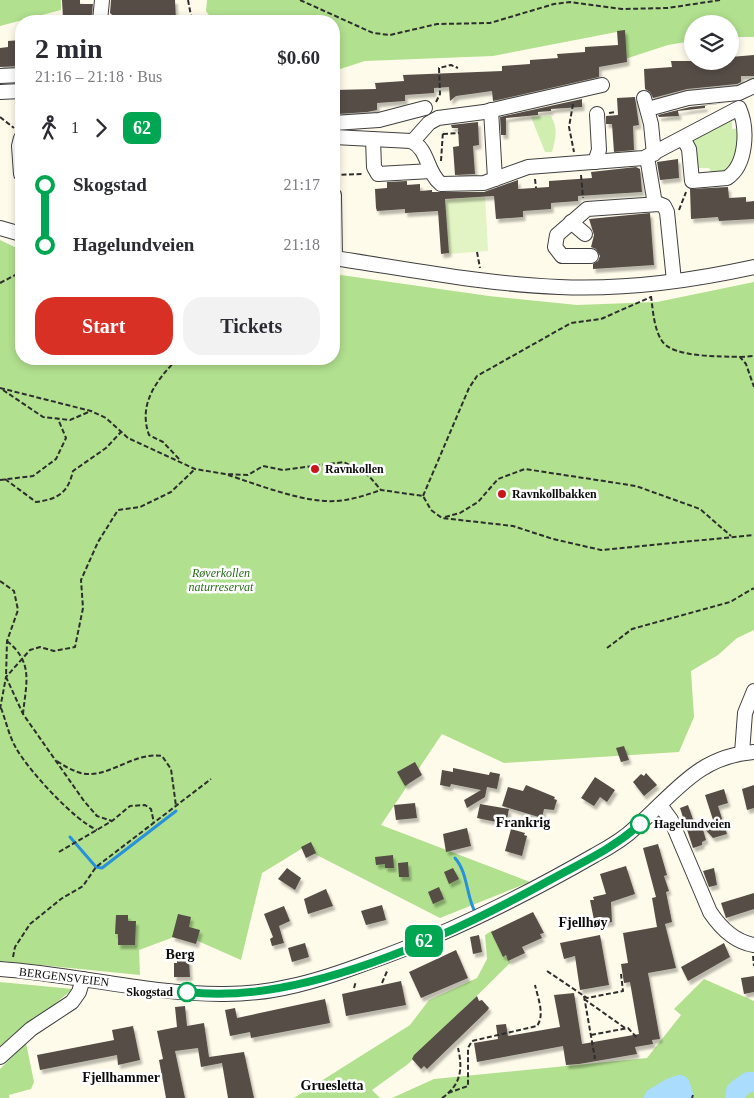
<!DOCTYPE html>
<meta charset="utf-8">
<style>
:root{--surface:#fff;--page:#f2f2f3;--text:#2b2b33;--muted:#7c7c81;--accent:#d93025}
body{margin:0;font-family:Georgia,serif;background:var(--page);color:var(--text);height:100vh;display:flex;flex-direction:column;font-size:19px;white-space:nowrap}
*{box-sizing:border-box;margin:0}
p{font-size:16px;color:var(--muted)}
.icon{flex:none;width:28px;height:28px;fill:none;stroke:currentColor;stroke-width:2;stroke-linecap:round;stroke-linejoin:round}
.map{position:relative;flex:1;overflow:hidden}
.panel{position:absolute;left:15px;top:15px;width:325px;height:350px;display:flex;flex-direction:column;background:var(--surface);border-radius:20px;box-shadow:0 2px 8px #0003}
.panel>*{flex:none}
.badge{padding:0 10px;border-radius:8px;font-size:18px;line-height:32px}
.controls{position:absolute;left:684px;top:15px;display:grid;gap:10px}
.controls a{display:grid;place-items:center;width:55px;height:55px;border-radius:50%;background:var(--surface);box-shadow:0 2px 8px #0003;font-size:25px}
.map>.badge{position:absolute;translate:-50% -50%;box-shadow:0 0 0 2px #fff}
.legs{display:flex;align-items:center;gap:8px;height:55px;padding:0 20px;font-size:16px}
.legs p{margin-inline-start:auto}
.head{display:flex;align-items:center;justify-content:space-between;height:85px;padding:0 20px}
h1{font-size:28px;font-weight:700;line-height:38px}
.button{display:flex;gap:10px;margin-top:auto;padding:10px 20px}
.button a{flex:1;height:58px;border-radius:20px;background:var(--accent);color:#fff;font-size:20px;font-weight:700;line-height:58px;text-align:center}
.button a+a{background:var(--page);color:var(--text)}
ul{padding:0 20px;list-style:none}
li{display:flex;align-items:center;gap:18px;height:60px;font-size:19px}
li i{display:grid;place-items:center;width:8px;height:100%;margin:0 6px;background:currentColor}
li i::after{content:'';width:12px;height:12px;margin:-6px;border:4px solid;border-radius:50%;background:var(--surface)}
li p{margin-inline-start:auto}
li:first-child i{background:linear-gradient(#0000 50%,currentColor 0)}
li:last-child i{background:linear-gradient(currentColor 50%,#0000 0)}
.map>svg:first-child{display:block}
.green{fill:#cfeeb0}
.forest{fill:#b1e08e}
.pitch{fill:#e2f4c3}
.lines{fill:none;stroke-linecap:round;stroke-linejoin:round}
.stream{stroke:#2891dc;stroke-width:3}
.river{stroke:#a9dcfd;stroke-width:20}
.building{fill:#564d47;filter:url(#shadow)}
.minor-casing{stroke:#3f3f3f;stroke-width:16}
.path{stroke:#2e2e2e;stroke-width:2;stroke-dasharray:5 2.5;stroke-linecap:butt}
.minor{stroke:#fff;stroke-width:14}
.line-1-casing{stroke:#fff;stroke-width:11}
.line-1{stroke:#00a651;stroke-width:8}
.poi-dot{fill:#ca161b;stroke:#fff;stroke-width:2}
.stop-1-dot{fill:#fff;stroke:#00a651;stroke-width:2.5}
.labels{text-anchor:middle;stroke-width:5;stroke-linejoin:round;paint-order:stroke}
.poi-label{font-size:12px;font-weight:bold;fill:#0c0c0c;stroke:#fff;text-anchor:start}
.park-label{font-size:12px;font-style:italic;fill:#266a16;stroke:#fff}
.stop-label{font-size:12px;font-weight:bold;fill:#0c0c0c;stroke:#fff;text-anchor:start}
.street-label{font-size:12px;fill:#0c0c0c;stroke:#fff}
.neighbourhood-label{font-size:14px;font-weight:bold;fill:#0c0c0c;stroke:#fff}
</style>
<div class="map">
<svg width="754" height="1098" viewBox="0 0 754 1098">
<defs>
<filter id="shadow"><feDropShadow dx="2.5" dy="4" stdDeviation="1" flood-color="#0004"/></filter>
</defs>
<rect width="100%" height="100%" fill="#fffbeb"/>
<!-- green -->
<g class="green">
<path d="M 551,116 C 558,129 556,137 552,152 L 545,152 L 531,117 Z"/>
<path d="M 732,116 L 740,120 L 732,121 L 732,129 L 740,128 L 739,154 L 730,172 L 712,173 L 709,168 L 693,168 L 692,137 Z"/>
</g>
<!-- forest -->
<g class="forest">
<path d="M 0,0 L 61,0 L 61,10 L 0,26 Z"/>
<path d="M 207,0 L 754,0 L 754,37 L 730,37 L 730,24 L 692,24 L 692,41 L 668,45 L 625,59 L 622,31 L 493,56 L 365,61 L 334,71 L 334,21 L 213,21 L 206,11 Z"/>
<path d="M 0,240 L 21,250 L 21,359 L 334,359 L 334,274 L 489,296 L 577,305 L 657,302 L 754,282 L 754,630 L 737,638 L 718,655 L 691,671 L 694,717 L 679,752 L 504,763 L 442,734 L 381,825 L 530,882 L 440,918 L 303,848 L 262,873 L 241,960 L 182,934 L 139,950 L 140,975 L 0,961 Z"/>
<path d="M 493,930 L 505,956 L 511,962 L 408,1064 L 372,1090 L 380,1098 L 294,1098 L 410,1025 L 429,1000 L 477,978 L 487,959 L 485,935 Z"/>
<path d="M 704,979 L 754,1001 L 754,1098 L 392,1098 L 434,1079 L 647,1058 L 681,1015 L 674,1009 Z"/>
<path d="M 0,982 L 73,989 L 0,1048 Z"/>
<path d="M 26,1043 L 34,1082 L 31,1089 L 9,1095 L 9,1098 L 0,1098 L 0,1069 Z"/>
</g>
<!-- pitch -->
<path class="pitch" d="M 485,196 L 488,251 L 448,254 L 445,200 Z"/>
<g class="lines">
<!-- stream -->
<g class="stream">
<path d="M 70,837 L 96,867 L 102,868 L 176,811"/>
<path d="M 455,858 C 468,873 466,895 475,912"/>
</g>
<!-- river -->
<g class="river">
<path d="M 654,1098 C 663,1094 670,1086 680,1085 L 684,1098"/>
<path d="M 735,1098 L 736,1091 L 748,1082 L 754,1082"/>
</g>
</g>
<!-- building -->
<g class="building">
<path d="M 62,0 L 80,0 L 80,4 L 93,4 L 91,21 L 86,21 L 86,17 L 63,18 Z"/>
<path d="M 111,0 L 175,0 L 176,21 L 119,21 L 110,13 Z"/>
<path d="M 625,30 L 627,62 L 599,67 L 599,77 L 493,101 L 492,91 L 456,96 L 450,101 L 449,87 L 434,88 L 434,93 L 405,95 L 405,101 L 377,103 L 377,110 L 367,112 L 338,114 L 338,110 L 334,110 L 334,90 L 376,89 L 375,83 L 404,81 L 403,75 L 502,71 L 502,66 L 530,64 L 530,60 L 558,58 L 557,54 L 585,52 L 585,47 L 618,45 L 617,31 Z"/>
<path d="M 21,40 L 21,66 L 0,67 L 0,48 L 8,47 L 8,41 Z"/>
<path d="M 754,55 L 754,76 L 741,76 L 741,82 L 737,84 L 687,89 L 653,98 L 650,92 L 645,89 L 644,69 L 672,67 L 671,61 L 730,61 L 730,57 Z"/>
<path d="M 635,97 L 639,125 L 633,126 L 634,150 L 614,152 L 612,124 L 606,124 L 606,116 L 618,115 L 617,98 Z"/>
<path d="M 582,99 L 582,107 L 551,109 L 551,111 L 538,112 L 538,115 L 506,118 L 506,135 L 501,135 L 500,117 Z"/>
<path d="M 727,103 L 705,105 L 705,108 L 678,111 L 679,116 L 659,117 L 658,115 L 690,107 Z"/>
<path d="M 478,122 L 479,145 L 473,146 L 475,174 L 455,175 L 453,147 L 459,146 L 458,128 L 452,128 L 451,125 Z"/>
<path d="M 678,159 L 679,178 L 660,180 L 657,162 Z"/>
<path d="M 636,167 L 640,169 L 642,192 L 578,196 L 578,201 L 551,203 L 551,209 L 523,211 L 523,217 L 496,219 L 494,196 L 445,199 L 449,253 L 441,254 L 438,211 L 405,213 L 405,209 L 377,211 L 376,208 L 375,189 L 387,188 L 387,182 L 407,181 L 407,185 L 420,184 L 420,191 L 432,190 L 432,192 L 484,192 L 518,180 L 518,189 L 549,187 L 549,181 L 592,178 L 591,172 Z"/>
<path d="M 728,187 L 729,198 L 746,197 L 746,202 L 754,201 L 754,219 L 719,221 L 718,217 L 691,219 L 690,189 Z"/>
<path d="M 650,213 L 654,265 L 593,269 L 593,264 L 598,261 L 600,256 L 596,249 L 591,247 L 594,235 L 589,219 Z"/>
<path d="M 624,746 L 629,760 L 621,762 L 616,748 Z"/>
<path d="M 415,762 L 422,775 L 405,786 L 397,772 Z"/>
<path d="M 453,768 L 489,775 L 490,772 L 500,774 L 497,789 L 487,787 L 485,797 L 467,808 L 464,800 L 481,790 L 451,784 L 450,787 L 440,785 L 442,770 L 453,772 Z"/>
<path d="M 646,773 L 657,785 L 644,796 L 633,782 L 641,774 L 644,776 Z"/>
<path d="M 595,777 L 615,790 L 607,802 L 600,797 L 594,806 L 581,798 Z"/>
<path d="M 526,785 L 555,797 L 554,799 L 557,800 L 554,810 L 544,809 L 542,818 L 502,806 L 508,787 L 523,791 Z"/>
<path d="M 754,785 L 754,808 L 747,810 L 742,789 Z"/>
<path d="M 724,789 L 728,803 L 718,806 L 727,834 L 713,838 L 702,826 L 714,823 L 705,795 Z"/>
<path d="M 415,803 L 417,818 L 396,820 L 394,805 Z"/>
<path d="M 480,804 L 509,809 L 506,824 L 477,818 Z"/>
<path d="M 688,805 L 696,828 L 702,826 L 706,840 L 702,842 L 702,845 L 693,848 L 680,808 Z"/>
<path d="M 467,828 L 471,846 L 446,852 L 443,834 Z"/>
<path d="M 511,829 L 525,833 L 524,835 L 527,836 L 522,856 L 505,851 Z"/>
<path d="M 311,842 L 316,853 L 306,858 L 301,847 Z"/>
<path d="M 658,844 L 667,875 L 664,876 L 669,891 L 666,892 L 672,922 L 665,924 L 676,968 L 648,973 L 660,1039 L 652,1040 L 653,1044 L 635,1047 L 637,1054 L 579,1064 L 566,1065 L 563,1046 L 477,1062 L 474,1043 L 498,1039 L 496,1025 L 506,1024 L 508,1036 L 560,1027 L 554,995 L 574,993 L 582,1044 L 639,1034 L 630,982 L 624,983 L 621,964 L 628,963 L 623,933 L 657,927 L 652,898 L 656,897 L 643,848 Z"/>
<path d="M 393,855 L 394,868 L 385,868 L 385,864 L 376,865 L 375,857 Z"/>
<path d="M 408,862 L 409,877 L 399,877 L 398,863 Z"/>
<path d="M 626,866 L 635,894 L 611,902 L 612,922 L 595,925 L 590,900 L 594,900 L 593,897 L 606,894 L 600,874 Z"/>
<path d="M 287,868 L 301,878 L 295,890 L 278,879 Z"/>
<path d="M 453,868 L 459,879 L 449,884 L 444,872 Z"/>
<path d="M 714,868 L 717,885 L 709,887 L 703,871 Z"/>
<path d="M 439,887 L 444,899 L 433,904 L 428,892 Z"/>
<path d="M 326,889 L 333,906 L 308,914 L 304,899 Z"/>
<path d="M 754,893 L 754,909 L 726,918 L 721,903 Z"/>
<path d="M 382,905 L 386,920 L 366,925 L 361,911 Z"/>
<path d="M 284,906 L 290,921 L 279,926 L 284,943 L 272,946 L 270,939 L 273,937 L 264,914 Z"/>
<path d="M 533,912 L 544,933 L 540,934 L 542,938 L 522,947 L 525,953 L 508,961 L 506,955 L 503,957 L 491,932 Z"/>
<path d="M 178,914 L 191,917 L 189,927 L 200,930 L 196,944 L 172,937 Z"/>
<path d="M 116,915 L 128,915 L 128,921 L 136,921 L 135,945 L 118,945 L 118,934 L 115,934 Z"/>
<path d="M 479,935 L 482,952 L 473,954 L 470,937 Z"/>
<path d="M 600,935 L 609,985 L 580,990 L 575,956 L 564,959 L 560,943 Z"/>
<path d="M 305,943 L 309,957 L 292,962 L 288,948 Z"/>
<path d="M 724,943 L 730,957 L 688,981 L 681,967 Z"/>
<path d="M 456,950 L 468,978 L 421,998 L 409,972 Z"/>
<path d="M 177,960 L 189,960 L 190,977 L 174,977 L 174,963 L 177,963 Z"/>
<path d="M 754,976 L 754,992 L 744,994 L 741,978 Z"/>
<path d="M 401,981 L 406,1005 L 346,1016 L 342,994 Z"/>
<path d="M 477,996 L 479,1001 L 482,1000 L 489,1008 L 487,1011 L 427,1069 L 424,1066 L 421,1069 L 412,1059 L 414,1055 Z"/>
<path d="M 325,999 L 330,1023 L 251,1038 L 250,1032 L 230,1036 L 225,1010 L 235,1008 L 237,1018 Z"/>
<path d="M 185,1006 L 187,1026 L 204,1023 L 209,1057 L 244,1052 L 254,1098 L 228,1098 L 222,1063 L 201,1067 L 198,1048 L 175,1051 L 185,1098 L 166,1098 L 159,1060 L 163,1059 L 157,1031 L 177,1027 L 175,1007 Z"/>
<path d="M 133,1026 L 140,1060 L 118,1065 L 117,1055 L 40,1070 L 37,1055 L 114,1040 L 112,1030 Z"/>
</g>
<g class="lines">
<!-- minor casing -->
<g class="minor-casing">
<g id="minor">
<path d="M 100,21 L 102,0"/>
<path d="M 0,76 L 21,75"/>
<path d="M 0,92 L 21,91"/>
<path d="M 644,98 L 651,124 L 654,154"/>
<path d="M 648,109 L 688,98 L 739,93 L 754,86"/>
<path d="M 491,110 L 495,179"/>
<path d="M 334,123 L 379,120 L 425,108"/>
<path d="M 334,137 L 411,141 C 429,149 426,172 441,184 L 484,183 L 528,167 L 644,158 L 739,108 C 748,128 747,165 727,178 L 692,181 L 689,149 L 683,138"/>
<path d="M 21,138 L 19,146 L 21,174"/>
<path d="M 373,139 L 374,167 L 378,174 L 431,171"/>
<path d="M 413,141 L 429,123 L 438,118 L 484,112 L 602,85"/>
<path d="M 647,157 L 655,204"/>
<path d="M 595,162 L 599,150 L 597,114"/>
<path d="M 334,195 L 335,258"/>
<path d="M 571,222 L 585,234"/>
<path d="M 0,228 L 21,234"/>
<path d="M 591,256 L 562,256 L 555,247 L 557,235 L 587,209 L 659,204 L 664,206 L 667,212 L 674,281"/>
<path d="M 334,258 C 408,269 483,284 559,287 C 624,290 690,281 754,267"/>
<path d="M 742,753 L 745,713 L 754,691"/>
<path d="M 660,805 L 671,820 L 710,912 C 720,927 735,942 754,945"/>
<path d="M 0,969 C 74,974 147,994 221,994 C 273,995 321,980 369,962 C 448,934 522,897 595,855 C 610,847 624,839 636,827 C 675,793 698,756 754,752"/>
<path d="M 0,1057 L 31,1029 L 72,1002 L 79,992 L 83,979"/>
</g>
</g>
<!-- path -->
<g class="path">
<path d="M 188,0 L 192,21"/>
<path d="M 300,0 L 373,33 L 390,35 L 437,24 L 490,23 L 554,4 L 570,2 L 622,9 L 668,8 L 720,0"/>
<path d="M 436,102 L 440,94 L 439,68 L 451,65 L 458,68"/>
<path d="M 573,104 L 569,127 L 574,152"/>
<path d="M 609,113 L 616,112"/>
<path d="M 0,117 L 14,128"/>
<path d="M 443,134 L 459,133"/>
<path d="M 441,161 L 443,131"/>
<path d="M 334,175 L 363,174"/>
<path d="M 581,175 L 583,198"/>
<path d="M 535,179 L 536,188"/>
<path d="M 679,210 L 686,192"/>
<path d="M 477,252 L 480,268"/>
<path d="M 0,283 L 21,272"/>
<path d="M 651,296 C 653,311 654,329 662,341 C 673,358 721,356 740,357 L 746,364 L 754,387"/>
<path d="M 740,357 L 754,356"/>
<path d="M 177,359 C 156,381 138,404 149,435 L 163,442 L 180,460"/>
<path d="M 0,388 L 91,411 L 106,418 L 128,438 L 195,469 L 225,474 L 248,475 L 263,466 L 283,470 L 344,462 L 369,476 L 381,490 L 423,496 L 431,510 L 442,518 L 513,526 L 553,539 L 601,550 L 754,535"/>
<path d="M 3,390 L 43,417 L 70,420 L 91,411"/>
<path d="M 228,475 C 259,485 304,503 336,501 C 352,500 366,495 381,490"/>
<path d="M 5,479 L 36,502 C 58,499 68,493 73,471 L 106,448 L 121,432"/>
<path d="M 0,480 L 33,476 L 56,459 L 66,438 L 58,419"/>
<path d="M 423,496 L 469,388 L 477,376 L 571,323 L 601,319 L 651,297"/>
<path d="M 445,517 L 460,513 L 478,502 L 498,479 L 525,469 L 636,486 L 700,509 L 731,536"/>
<path d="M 0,581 L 14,591 L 18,610 L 7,641 L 6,677 L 23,714 L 84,801 L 97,816 L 112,821"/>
<path d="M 7,641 C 34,663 26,683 23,714"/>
<path d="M 607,648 L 632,629 L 730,602 L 754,588"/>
<path d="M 1,708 C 6,721 9,736 16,748 C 29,771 74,820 97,830"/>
<path d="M 0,709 L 6,677 L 30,650 L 40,647 L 54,651 L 75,647 L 83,608 L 81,580 L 98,542 L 118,510 L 140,507 L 171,492 L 195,469"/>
<path d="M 57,761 C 63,765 69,769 75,771 C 104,784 131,751 162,756 L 171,769 L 176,806"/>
<path d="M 59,852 L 112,821 L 130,806 L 145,805 L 151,809 L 154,823"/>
<path d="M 753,956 L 754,966"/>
<path d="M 13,957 L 15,947 L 30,924 L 61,899 L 83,886 L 96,867 L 211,779"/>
<path d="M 547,971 L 587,998 L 623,991 L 621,974"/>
<path d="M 382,983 L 388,969"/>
<path d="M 354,988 L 356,981"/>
<path d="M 584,996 L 595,1059"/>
<path d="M 584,999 L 625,1028"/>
<path d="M 591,1035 L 628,1028 L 638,1039"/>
<path d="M 448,1093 L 468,1086 L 468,1048 L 472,1041 L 537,1026 C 545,1015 538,998 535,985"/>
<path d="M 442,1098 C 461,1085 463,1069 458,1048"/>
<path d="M 692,1098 L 693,1095"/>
</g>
<!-- minor -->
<use href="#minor" class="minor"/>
</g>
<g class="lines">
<!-- line-1 casing -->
<g class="line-1-casing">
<path id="line-1" d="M 187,992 C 303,1006 451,935 550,880 C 581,863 614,848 640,824"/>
</g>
<!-- line-1 -->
<use href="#line-1" class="line-1"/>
</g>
<!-- markers -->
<g class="poi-dot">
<circle cx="315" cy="469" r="5"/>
<circle cx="502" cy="494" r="5"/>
</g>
<g class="stop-1-dot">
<circle cx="640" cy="824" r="9"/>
<circle cx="187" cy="992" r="9"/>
</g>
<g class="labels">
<!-- poi labels -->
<g class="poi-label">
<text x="325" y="473">Ravnkollen</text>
<text x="512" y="498">Ravnkollbakken</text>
</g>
<!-- park labels -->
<g class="park-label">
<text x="221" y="577">Røverkollen<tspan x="221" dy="14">naturreservat</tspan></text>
</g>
<!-- stop labels -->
<g class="stop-label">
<text x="654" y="828">Hagelundveien</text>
<text x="173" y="996" text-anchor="end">Skogstad</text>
</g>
<!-- street labels -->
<g class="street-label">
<text transform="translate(64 977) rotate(7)" y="4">BERGENSVEIEN</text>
</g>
<!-- neighbourhood labels -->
<g class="neighbourhood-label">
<text x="523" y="827">Frankrig</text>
<text x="583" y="927">Fjellhøy</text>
<text x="180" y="959">Berg</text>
<text x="121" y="1082">Fjellhammer</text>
<text x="332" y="1090">Gruesletta</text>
</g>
</g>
</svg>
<div class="controls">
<a><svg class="icon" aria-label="layers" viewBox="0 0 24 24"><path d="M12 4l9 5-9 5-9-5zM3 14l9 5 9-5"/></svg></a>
</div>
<b class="badge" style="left:424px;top:941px;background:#00a651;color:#fff">62</b>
<section class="panel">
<div class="head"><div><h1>2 min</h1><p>21:16 – 21:18 · Bus</p></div><b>$0.60</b></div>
<div class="legs"><svg class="icon" aria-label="walk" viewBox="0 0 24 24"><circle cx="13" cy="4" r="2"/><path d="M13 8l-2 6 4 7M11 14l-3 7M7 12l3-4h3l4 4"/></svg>1<svg class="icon" aria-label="forward" viewBox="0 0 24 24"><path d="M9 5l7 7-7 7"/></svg><b class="badge" style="background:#00a651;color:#fff">62</b></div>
<ul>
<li><i style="color:#00a651"></i><b>Skogstad</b><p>21:17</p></li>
<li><i style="color:#00a651"></i><b>Hagelundveien</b><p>21:18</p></li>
</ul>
<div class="button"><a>Start</a><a>Tickets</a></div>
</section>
</div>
